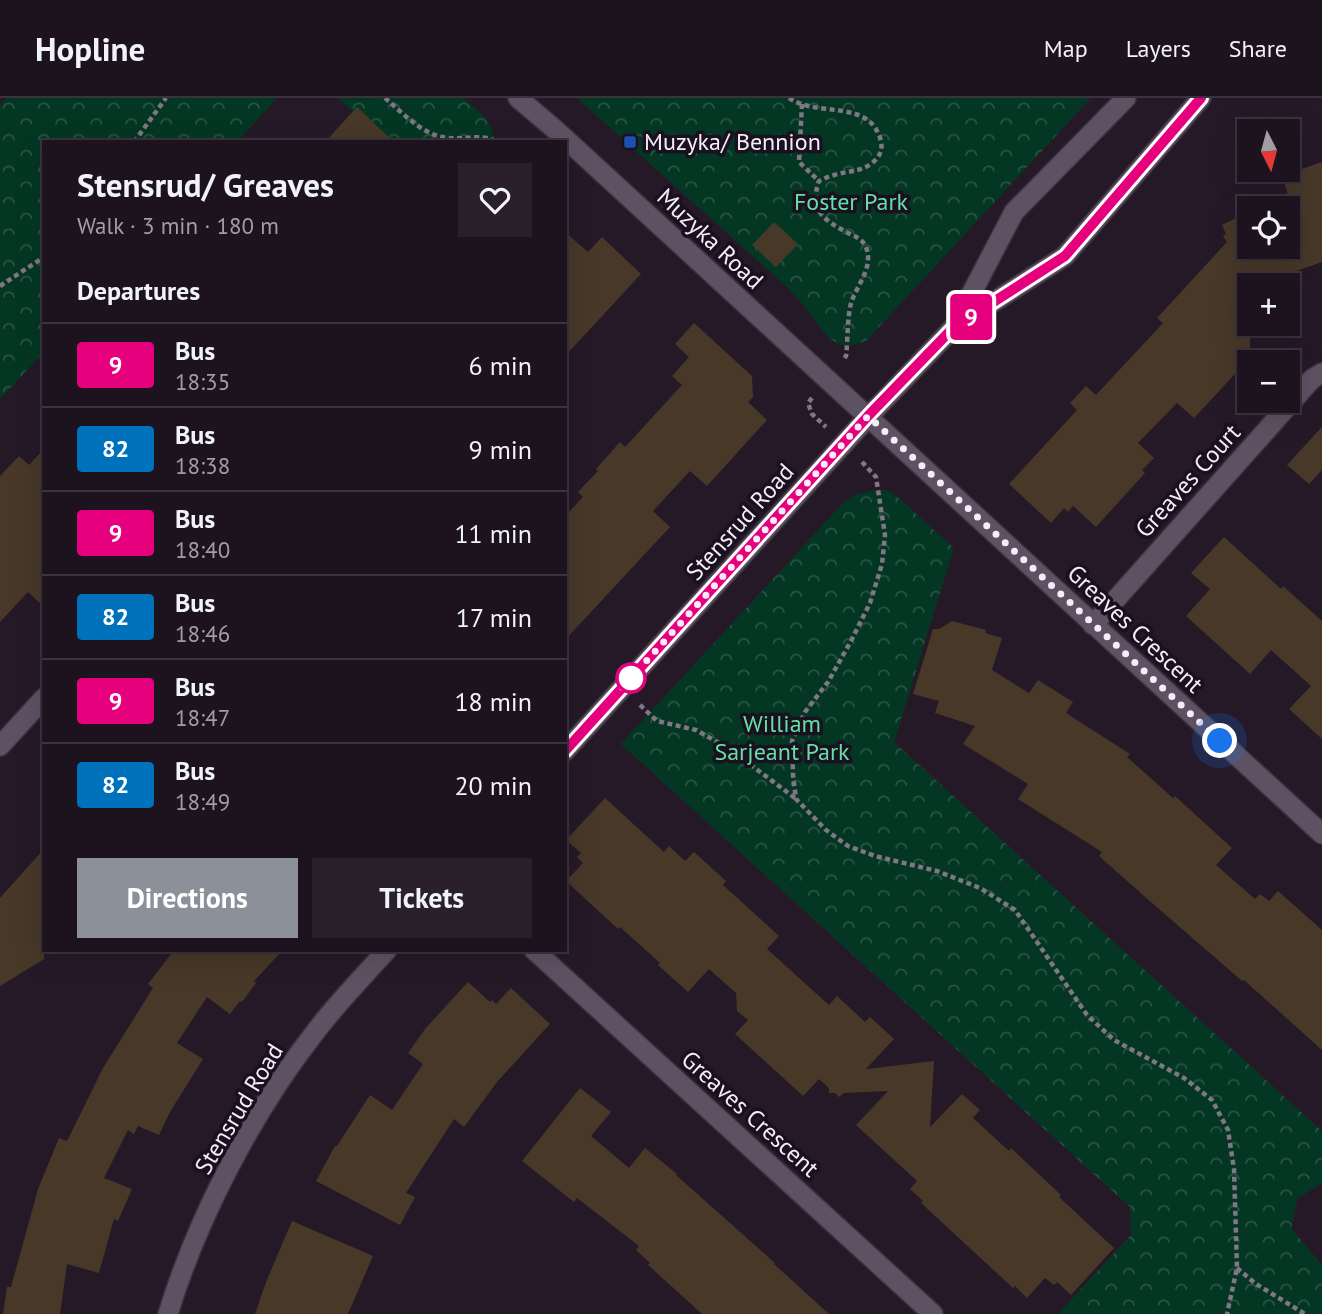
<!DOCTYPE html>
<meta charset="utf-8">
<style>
:root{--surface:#1c131e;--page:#29202b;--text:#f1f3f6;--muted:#a09ea4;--line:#3a323c;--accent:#8c9099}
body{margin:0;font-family:"PT Sans",sans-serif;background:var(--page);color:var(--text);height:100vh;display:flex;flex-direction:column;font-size:26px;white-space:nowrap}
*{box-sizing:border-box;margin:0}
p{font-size:23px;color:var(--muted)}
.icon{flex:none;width:38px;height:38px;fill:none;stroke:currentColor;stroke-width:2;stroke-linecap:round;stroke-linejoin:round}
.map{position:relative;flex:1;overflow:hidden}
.drawer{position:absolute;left:42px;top:42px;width:525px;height:812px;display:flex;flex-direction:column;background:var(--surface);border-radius:0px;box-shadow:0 7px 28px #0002,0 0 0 2px var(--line)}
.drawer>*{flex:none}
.badge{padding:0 14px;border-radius:5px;font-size:24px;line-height:46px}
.needle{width:46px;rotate:174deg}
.tools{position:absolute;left:1237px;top:21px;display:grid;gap:14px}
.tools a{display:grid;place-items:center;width:63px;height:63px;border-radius:0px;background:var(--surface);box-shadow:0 7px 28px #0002,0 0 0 2px var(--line);font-size:35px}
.you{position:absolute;width:35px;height:35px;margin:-18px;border:5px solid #fff;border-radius:50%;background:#1a73e8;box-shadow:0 0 0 10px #1a73e833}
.map>.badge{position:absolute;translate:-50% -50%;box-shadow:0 0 0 4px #fff}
h2{padding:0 35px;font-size:26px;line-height:63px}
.round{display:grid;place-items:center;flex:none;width:74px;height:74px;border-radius:0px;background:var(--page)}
.head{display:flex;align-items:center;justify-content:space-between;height:119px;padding:0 35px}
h1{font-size:33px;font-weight:700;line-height:52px}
.button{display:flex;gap:14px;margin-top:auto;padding:14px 35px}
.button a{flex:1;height:80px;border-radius:0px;background:var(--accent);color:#fff;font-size:28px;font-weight:700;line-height:80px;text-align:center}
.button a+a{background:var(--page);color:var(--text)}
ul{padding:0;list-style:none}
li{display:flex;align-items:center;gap:21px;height:84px;padding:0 35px;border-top:2px solid var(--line)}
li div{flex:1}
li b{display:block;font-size:26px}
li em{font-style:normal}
li .badge{min-width:77px;font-weight:700;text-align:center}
header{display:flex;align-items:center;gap:42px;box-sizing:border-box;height:98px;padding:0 35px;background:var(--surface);border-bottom:2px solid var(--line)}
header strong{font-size:33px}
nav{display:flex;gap:38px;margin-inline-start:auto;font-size:24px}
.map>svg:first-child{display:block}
.park{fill:url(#park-crowns)}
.building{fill:#473828}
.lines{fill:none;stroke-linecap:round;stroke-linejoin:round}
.minor-casing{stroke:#3c333f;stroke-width:22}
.tertiary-casing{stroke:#3c333f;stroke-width:22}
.path{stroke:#817684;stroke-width:4.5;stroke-dasharray:5 3.5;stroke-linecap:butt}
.minor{stroke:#5e5163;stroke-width:19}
.tertiary{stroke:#5e5163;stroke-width:19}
.line-casing{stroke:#fff;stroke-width:16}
.line{stroke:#e6007e;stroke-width:10}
.walk{stroke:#f5edf8;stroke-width:7;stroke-dasharray:0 12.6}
.transit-dot{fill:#1a4fb4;stroke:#1b101f;stroke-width:2.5}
.stop-dot{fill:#fff;stroke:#e6007e;stroke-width:3.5}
.labels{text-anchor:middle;stroke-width:7;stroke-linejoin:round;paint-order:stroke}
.poi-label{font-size:24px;fill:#f5edf8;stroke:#1b101f;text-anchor:start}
.park-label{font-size:24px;fill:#62e0a5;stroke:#1b101f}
.street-label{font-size:24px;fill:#f5edf8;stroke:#1b101f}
</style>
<header>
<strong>Hopline</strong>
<nav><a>Map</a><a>Layers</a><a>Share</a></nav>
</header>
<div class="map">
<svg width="1322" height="1216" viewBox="0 0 1322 1216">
<defs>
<pattern id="park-crowns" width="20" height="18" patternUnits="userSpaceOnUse" patternTransform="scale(1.75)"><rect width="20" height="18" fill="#043723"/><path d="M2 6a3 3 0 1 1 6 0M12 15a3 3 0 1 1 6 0" fill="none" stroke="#295444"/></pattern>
</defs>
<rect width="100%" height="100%" fill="#251928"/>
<!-- park -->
<g class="park">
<path d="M 6,0 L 277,0 L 237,44 L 44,44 L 44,254 L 0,301 L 0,7 Z"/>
<path d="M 338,0 L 463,0 C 479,14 493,21 494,44 L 387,44 Z"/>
<path d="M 577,0 L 1091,0 L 866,243 C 834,256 826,236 809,214 C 802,205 794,197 787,189 Z"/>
<path d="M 874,392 L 887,392 L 899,400 L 954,450 L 894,644 L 1322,1033 L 1322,1085 L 1298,1100 L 1291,1130 L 1322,1167 L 1322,1216 L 1058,1216 L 1131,1137 L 1130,1109 L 621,646 L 843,405 L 856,396 Z"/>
</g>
<!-- building -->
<g class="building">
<path d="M 357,9 L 394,44 L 325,44 Z"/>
<path d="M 1322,64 L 1322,164 L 1282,178 L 1287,187 L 1250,187 L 1250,260 L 1194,320 L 1177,305 L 1138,345 L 1154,360 L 1142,372 L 1145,375 L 1096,429 L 1073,408 L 1068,414 L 1064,410 L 1051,425 L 1009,386 L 1077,312 L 1070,305 L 1086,288 L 1096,297 L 1163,225 L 1157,220 L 1227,144 L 1223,138 L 1226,136 L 1222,127 L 1244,116 L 1250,124 L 1250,149 L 1288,149 L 1288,110 L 1276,110 L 1290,103 L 1282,78 Z"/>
<path d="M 774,124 L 798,146 L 776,169 L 752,147 Z"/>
<path d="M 565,134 L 588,154 L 602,139 L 641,176 L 565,258 Z"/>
<path d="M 694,225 L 752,278 L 753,299 L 748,304 L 767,322 L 707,388 L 690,373 L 653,413 L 670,429 L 565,542 L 565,418 L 583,399 L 578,394 L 598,373 L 596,371 L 620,344 L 625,349 L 682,287 L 672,278 L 689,259 L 675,246 Z"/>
<path d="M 1322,329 L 1322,372 L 1309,386 L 1287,367 Z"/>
<path d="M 44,351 L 44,509 L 28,494 L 0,524 L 0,378 L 19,358 L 29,367 Z"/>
<path d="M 1224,439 L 1281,491 L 1283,488 L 1322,523 L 1322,641 L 1289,611 L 1311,588 L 1271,552 L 1250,576 L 1186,518 L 1210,491 L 1191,475 Z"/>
<path d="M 952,523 L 986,532 L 985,535 L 1002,540 L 992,572 L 1029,595 L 1038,582 L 1073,604 L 1066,615 L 1130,656 L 1127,659 L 1173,700 L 1175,698 L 1232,750 L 1216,767 L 1255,801 L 1260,796 L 1269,803 L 1278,793 L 1322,832 L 1322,952 L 1244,882 L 1242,883 L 1144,798 L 1099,758 L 1102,754 L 1018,701 L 1028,686 L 963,646 L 975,628 L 935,615 L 939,603 L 913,596 L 933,531 L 939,531 Z"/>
<path d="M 605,700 L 664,754 L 669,748 L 685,763 L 694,754 L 726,783 L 723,787 L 779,838 L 767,851 L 829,907 L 837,898 L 865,924 L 870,919 L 894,941 L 866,971 L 934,963 L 930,1029 L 962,996 L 980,1012 L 973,1020 L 1009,1053 L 1011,1050 L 1061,1097 L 1059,1099 L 1114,1150 L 1071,1197 L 1057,1184 L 1054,1187 L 1045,1180 L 1027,1200 L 1015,1188 L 1013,1190 L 921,1105 L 923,1103 L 910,1091 L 917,1083 L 856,1027 L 888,993 L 844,995 L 839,999 L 835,995 L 829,995 L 829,990 L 819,981 L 803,998 L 735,936 L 748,922 L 737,913 L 736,895 L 709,871 L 688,894 L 658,867 L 660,865 L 620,829 L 618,831 L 566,783 L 583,765 L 577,759 L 581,755 L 566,742 Z"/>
<path d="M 44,751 L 44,861 L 0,888 L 0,800 Z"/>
<path d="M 174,852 L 283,852 L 254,883 L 256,885 L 242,904 L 240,903 L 230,916 L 207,899 L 177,945 L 203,961 L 170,1014 L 159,1037 L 138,1028 L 134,1036 L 128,1032 L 104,1080 L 132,1091 L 118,1123 L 114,1121 L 99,1175 L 67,1166 L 60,1216 L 3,1216 L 7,1189 L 11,1189 L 38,1091 L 59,1040 L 67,1043 L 103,970 L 153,890 L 148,886 Z"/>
<path d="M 468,884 L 490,904 L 492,902 L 496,906 L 511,890 L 550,926 L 497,984 L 464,1029 L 454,1021 L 406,1095 L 415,1099 L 400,1127 L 316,1083 L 335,1048 L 337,1048 L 370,997 L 392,1012 L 423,966 L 408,955 L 425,931 Z"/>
<path d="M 580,990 L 611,1014 L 591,1038 L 629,1070 L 645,1050 L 677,1076 L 676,1077 L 775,1165 L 774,1166 L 829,1216 L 702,1216 L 648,1167 L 650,1165 L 636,1152 L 639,1148 L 577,1100 L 574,1104 L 522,1063 Z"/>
<path d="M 292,1123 L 373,1158 L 348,1216 L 255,1216 L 266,1184 Z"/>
</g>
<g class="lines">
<!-- minor casing -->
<g class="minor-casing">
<g id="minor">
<path d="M 518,0 L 558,34 L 1322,736"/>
<path d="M 1093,527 L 1312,281 L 1322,275"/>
<path d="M 0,648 L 44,600"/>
<path d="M 534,852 L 933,1216"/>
</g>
</g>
<!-- tertiary casing -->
<g class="tertiary-casing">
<g id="tertiary">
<path d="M 954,229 L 1014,114 L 1126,0"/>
<path d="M 565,653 L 868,319 L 953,230 L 1065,158 L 1201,0"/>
<path d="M 168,1216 C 197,1121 252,1015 313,937 C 335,907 362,880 387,852"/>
</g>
</g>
<!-- path -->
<g class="path">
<path d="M 385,0 C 404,16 423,38 449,40 C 465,42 483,35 497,44"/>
<path d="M 789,0 C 818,20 870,0 881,43 C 883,53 879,60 871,66 C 859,74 847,73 834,77 C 829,78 824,81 819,83 C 808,114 826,123 850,136 C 857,139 863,142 866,149 C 874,169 857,187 851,205 C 847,221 848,241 846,258 L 844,261"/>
<path d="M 802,6 L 799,64 L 819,83"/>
<path d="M 134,44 L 166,0"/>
<path d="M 0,188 L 44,159"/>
<path d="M 812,300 L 808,305 L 812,316 L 826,329"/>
<path d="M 862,364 L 876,379 L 885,437 L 882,466 L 870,505 L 851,543 L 828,584 L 805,614 L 792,643 L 793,677 L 796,701 L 826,732 L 848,748 L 875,758 L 937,773 L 980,790 L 1015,812 L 1087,917 L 1114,942 L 1184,980 L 1212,1002 L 1228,1032 L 1234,1071 L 1237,1170 L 1227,1216"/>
<path d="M 640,607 L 657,623 L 696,632 L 728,650 L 795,700"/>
<path d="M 1237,1170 L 1256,1186 L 1305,1216"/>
</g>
<!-- minor -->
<use href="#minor" class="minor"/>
<!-- tertiary -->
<use href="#tertiary" class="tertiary"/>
</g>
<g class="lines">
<!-- line casing -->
<g class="line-casing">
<path id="line" d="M 565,653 L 868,318 L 953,230 L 1065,158 L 1201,0"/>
</g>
<!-- line -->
<use href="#line" class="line"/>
<!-- walk -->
<path class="walk" d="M 631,580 L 622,590 L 868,318 L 1220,643"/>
</g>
<!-- markers -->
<rect class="transit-dot" x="623" y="37" width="14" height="14" rx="3.5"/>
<circle class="stop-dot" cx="631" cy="580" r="14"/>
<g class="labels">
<!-- poi labels -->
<g class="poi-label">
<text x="644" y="52">Muzyka/ Bennion</text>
</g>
<!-- park labels -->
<g class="park-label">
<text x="851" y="112">Foster Park</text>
<text x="782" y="634">William<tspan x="782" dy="28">Sarjeant Park</tspan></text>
</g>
<!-- street labels -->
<g class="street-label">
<text transform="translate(710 141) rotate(43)" y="8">Muzyka Road</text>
<text transform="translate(1188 383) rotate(-48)" y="8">Greaves Court</text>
<text transform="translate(740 424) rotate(-48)" y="8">Stensrud Road</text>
<text transform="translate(1135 531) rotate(43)" y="8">Greaves Crescent</text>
<text transform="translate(239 1011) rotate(-59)" y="8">Stensrud Road</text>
<text transform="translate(750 1016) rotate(42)" y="8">Greaves Crescent</text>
</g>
</g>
</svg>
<div class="tools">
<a><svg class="needle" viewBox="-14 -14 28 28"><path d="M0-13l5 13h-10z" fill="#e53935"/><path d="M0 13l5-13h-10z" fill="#a09ea4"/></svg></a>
<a><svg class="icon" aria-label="locate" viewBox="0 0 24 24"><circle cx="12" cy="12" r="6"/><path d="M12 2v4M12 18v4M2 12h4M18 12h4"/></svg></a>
<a>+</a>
<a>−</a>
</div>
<div class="you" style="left:1220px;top:643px"></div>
<b class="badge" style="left:971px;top:219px;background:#e6007e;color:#fff">9</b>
<section class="drawer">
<div class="head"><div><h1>Stensrud/ Greaves</h1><p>Walk · 3 min · 180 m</p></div><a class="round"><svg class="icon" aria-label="heart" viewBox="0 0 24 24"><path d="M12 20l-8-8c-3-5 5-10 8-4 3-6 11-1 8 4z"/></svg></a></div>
<h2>Departures</h2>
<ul>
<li><span class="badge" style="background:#e6007e;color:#fff">9</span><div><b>Bus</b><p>18:35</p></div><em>6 min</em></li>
<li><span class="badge" style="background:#0072bc;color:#fff">82</span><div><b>Bus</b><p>18:38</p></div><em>9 min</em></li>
<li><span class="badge" style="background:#e6007e;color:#fff">9</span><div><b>Bus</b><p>18:40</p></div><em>11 min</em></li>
<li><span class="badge" style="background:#0072bc;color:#fff">82</span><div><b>Bus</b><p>18:46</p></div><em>17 min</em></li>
<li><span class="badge" style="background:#e6007e;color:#fff">9</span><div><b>Bus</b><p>18:47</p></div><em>18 min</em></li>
<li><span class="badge" style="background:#0072bc;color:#fff">82</span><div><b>Bus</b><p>18:49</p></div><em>20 min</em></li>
</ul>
<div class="button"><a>Directions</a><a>Tickets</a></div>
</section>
</div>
